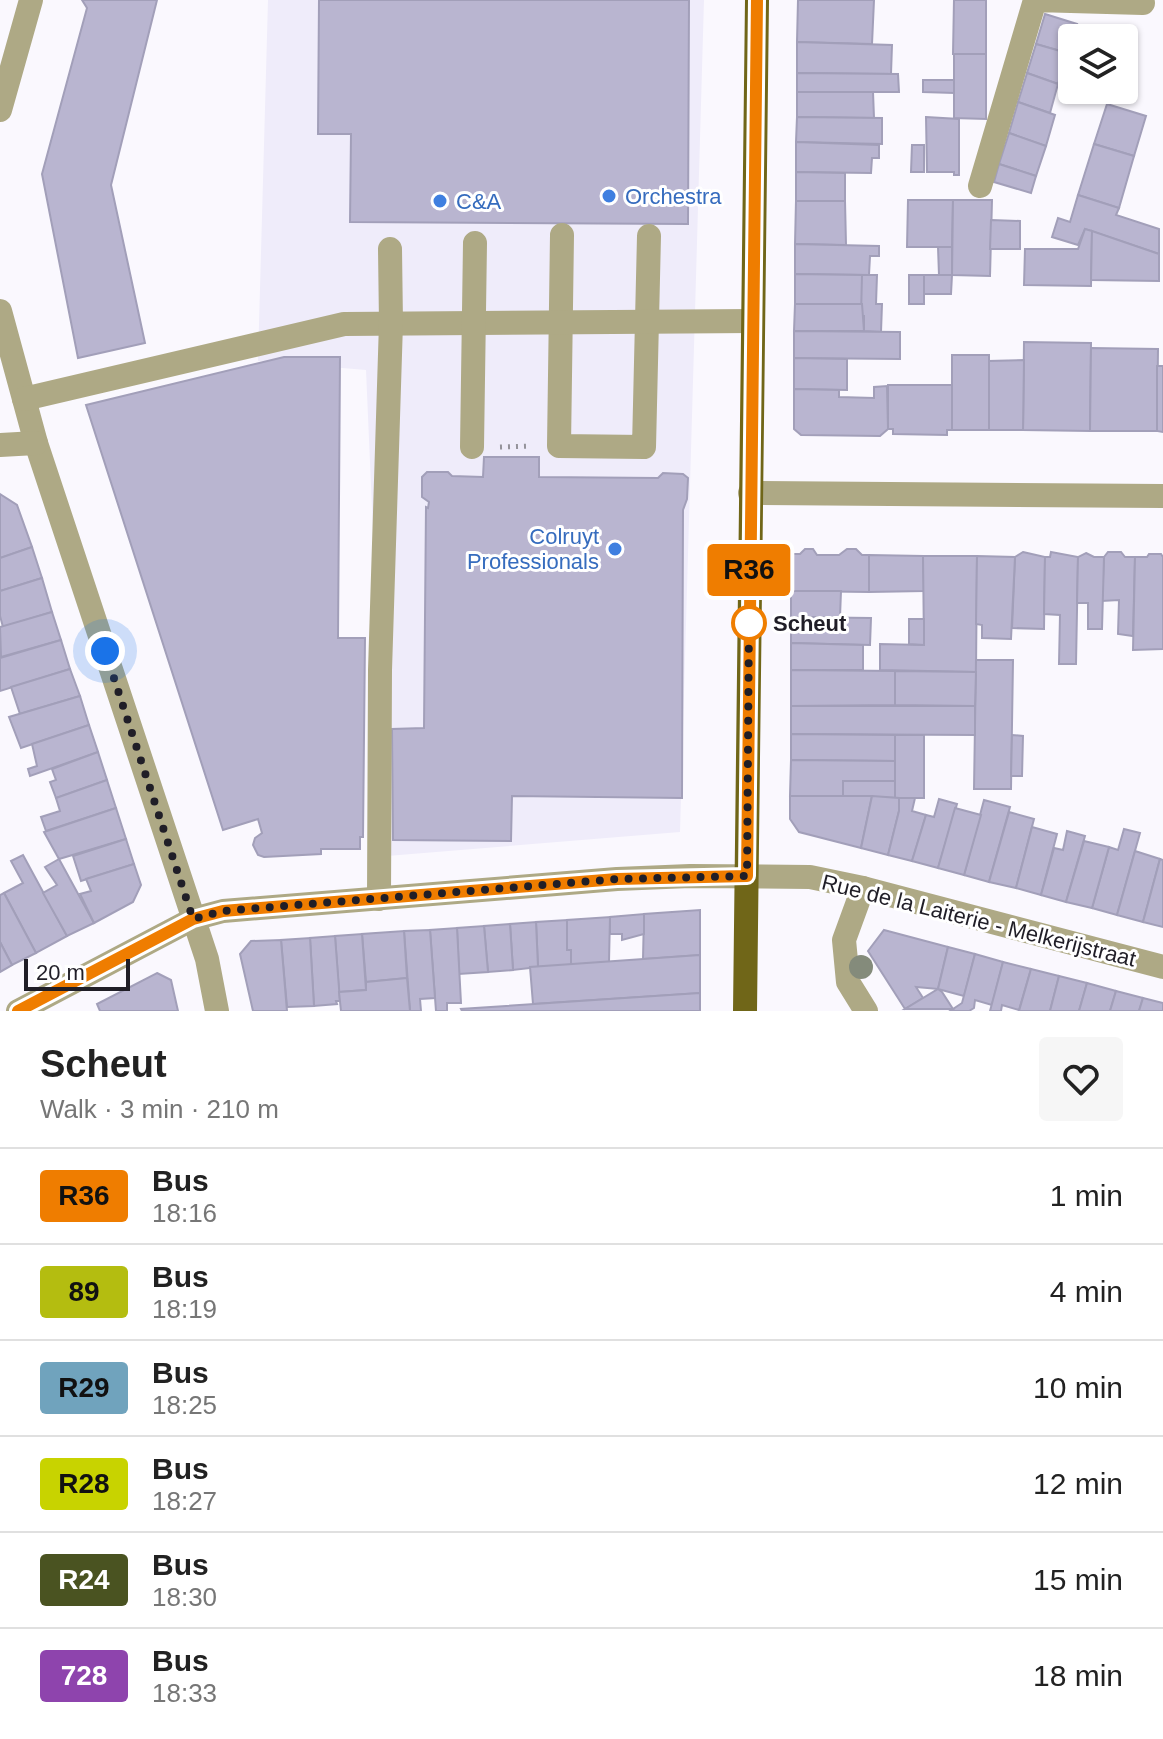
<!DOCTYPE html>
<meta charset="utf-8">
<style>
:root{--surface:#fff;--page:#f6f6f6;--text:#222;--muted:#767676;--line:#e0e0e0}
body{margin:0;font-family:Helvetica,sans-serif;background:var(--page);color:var(--text);height:100vh;display:flex;flex-direction:column;font-size:30px;white-space:nowrap}
*{box-sizing:border-box;margin:0}
p{font-size:26px;color:var(--muted)}
.icon{flex:none;width:44px;height:44px;fill:none;stroke:currentColor;stroke-width:2;stroke-linecap:round;stroke-linejoin:round}
.map{position:relative;height:1011px;overflow:hidden}
.drawer{display:flex;flex-direction:column;background:var(--surface);flex:1}
.drawer>*{flex:none}
.badge{padding:0 16px;border-radius:6px;font-size:28px;line-height:52px}
.fabs{position:absolute;left:1058px;top:24px;display:grid;gap:16px}
.fabs a{display:grid;place-items:center;width:80px;height:80px;border-radius:8px;background:var(--surface);box-shadow:0 2px 6px #0004;font-size:40px}
.scale{position:absolute;left:24px;bottom:20px;width:106px;box-sizing:border-box;padding-left:8px;border:4px solid #201e27;border-top:0;font-size:22px;line-height:28px;white-space:nowrap;color:#201e27;-webkit-text-stroke:6px #fff;paint-order:stroke}
.you{position:absolute;width:40px;height:40px;margin:-20px;border:6px solid #fff;border-radius:50%;background:#1a73e8;box-shadow:0 0 0 12px #1a73e833}
.map>.badge{position:absolute;translate:-50% -50%;box-shadow:0 0 0 4px #fff}
.round{display:grid;place-items:center;flex:none;width:84px;height:84px;border-radius:8px;background:var(--page)}
.head{display:flex;align-items:center;justify-content:space-between;height:136px;padding:0 40px}
h1{font-size:38px;font-weight:700;line-height:60px}
ul{padding:0;list-style:none}
li{display:flex;align-items:center;gap:24px;height:96px;padding:0 40px;border-top:2px solid var(--line)}
li div{flex:1}
li b{display:block;font-size:30px}
li em{font-style:normal}
li .badge{min-width:88px;font-weight:700;text-align:center}
.map>svg:first-child{display:block}
.built{fill:#efecfa}
.building{fill:#b9b5d0;stroke:#a29fb9;stroke-width:2}
.lines{fill:none;stroke-linecap:round;stroke-linejoin:round}
.path{stroke:#94929a;stroke-width:5;stroke-dasharray:2 6;stroke-linecap:butt}
.minor{stroke:#aea985;stroke-width:24}
.major{stroke:#706618;stroke-width:24}
.tree{fill:#848b7b}
.line-casing{stroke:#fff;stroke-width:18}
.line{stroke:#ef7d00;stroke-width:12}
.walk{stroke:#201e27;stroke-width:8;stroke-dasharray:0 14.4}
.shop-dot{fill:#3f7fe0;stroke:#fff;stroke-width:3}
.stop-dot{fill:#fff;stroke:#ef7d00;stroke-width:4}
.labels{text-anchor:middle;stroke-width:6;stroke-linejoin:round;paint-order:stroke}
.shop-label{font-size:22px;fill:#366cbe;stroke:#fff;text-anchor:start}
.stop-label{font-size:22px;font-weight:bold;fill:#201e27;stroke:#fff;text-anchor:start}
.street-label{font-size:22px;fill:#201e27;stroke:#fff}
</style>
<div class="map">
<svg width="1163" height="1011" viewBox="0 0 1163 1011">
<rect width="100%" height="100%" fill="#faf8fe"/>
<!-- built -->
<path class="built" d="M 268,0 L 704,0 L 680,832 L 387,856 L 366,370 L 258,361 Z"/>
<!-- building -->
<g class="building">
<path d="M 82,0 L 157,0 L 111,185 L 145,343 L 78,358 L 42,174 L 87,8 Z"/>
<path d="M 319,0 L 689,0 L 688,224 L 350,222 L 351,134 L 318,134 Z"/>
<path d="M 798,0 L 874,0 L 872,44 L 797,42 Z"/>
<path d="M 954,0 L 986,0 L 986,54 L 953,54 Z"/>
<path d="M 1045,14 L 1077,24 L 1067,53 L 1036,44 Z"/>
<path d="M 797,42 L 892,45 L 891,74 L 797,73 Z"/>
<path d="M 1036,44 L 1067,53 L 1058,84 L 1027,73 Z"/>
<path d="M 954,54 L 986,54 L 986,119 L 954,118 Z"/>
<path d="M 797,73 L 898,74 L 899,92 L 797,92 Z"/>
<path d="M 1027,73 L 1058,84 L 1050,113 L 1018,102 Z"/>
<path d="M 923,80 L 954,80 L 954,93 L 923,92 Z"/>
<path d="M 797,92 L 873,92 L 874,118 L 797,117 Z"/>
<path d="M 1018,102 L 1055,115 L 1046,146 L 1009,133 Z"/>
<path d="M 1107,104 L 1146,116 L 1134,156 L 1094,144 Z"/>
<path d="M 797,117 L 882,118 L 882,144 L 796,142 Z"/>
<path d="M 926,117 L 959,119 L 959,175 L 954,175 L 954,172 L 927,172 Z"/>
<path d="M 1009,133 L 1046,146 L 1036,176 L 999,164 Z"/>
<path d="M 796,142 L 879,145 L 879,158 L 872,158 L 871,173 L 796,172 Z"/>
<path d="M 1094,144 L 1134,156 L 1119,208 L 1078,195 Z"/>
<path d="M 912,145 L 924,145 L 924,172 L 911,172 Z"/>
<path d="M 999,164 L 1036,176 L 1031,193 L 994,182 Z"/>
<path d="M 796,172 L 845,173 L 845,201 L 796,201 Z"/>
<path d="M 1078,195 L 1119,208 L 1116,215 L 1159,229 L 1159,254 L 1085,229 L 1078,245 L 1052,237 L 1058,218 L 1070,222 Z"/>
<path d="M 908,200 L 953,200 L 952,247 L 907,247 Z"/>
<path d="M 953,200 L 992,200 L 990,276 L 952,275 Z"/>
<path d="M 796,201 L 845,201 L 846,245 L 795,244 Z"/>
<path d="M 991,220 L 1020,221 L 1020,249 L 990,249 Z"/>
<path d="M 1085,229 L 1092,231 L 1091,286 L 1024,285 L 1025,249 L 1078,249 Z"/>
<path d="M 1092,231 L 1159,254 L 1159,281 L 1091,280 Z"/>
<path d="M 795,244 L 879,246 L 879,256 L 870,256 L 869,275 L 795,274 Z"/>
<path d="M 938,247 L 952,247 L 952,275 L 939,275 Z"/>
<path d="M 795,274 L 862,275 L 862,304 L 795,304 Z"/>
<path d="M 862,275 L 877,275 L 876,304 L 882,304 L 881,332 L 864,331 L 864,316 L 861,316 Z"/>
<rect x="909" y="275" width="15" height="29"/>
<path d="M 924,275 L 952,275 L 951,294 L 924,294 Z"/>
<path d="M 795,304 L 862,304 L 864,331 L 794,331 Z"/>
<path d="M 794,331 L 900,332 L 900,359 L 794,358 Z"/>
<path d="M 1024,342 L 1091,343 L 1090,431 L 1023,430 Z"/>
<path d="M 1091,348 L 1158,349 L 1157,431 L 1090,431 Z"/>
<rect x="952" y="355" width="37" height="75"/>
<path d="M 284,357 L 340,357 L 338,638 L 365,638 L 363,837 L 360,837 L 360,849 L 321,849 L 321,854 L 264,857 L 258,855 L 253,845 L 255,838 L 262,833 L 258,819 L 223,830 L 86,405 Z"/>
<path d="M 794,358 L 847,359 L 847,390 L 794,389 Z"/>
<path d="M 1024,360 L 1023,430 L 989,430 L 989,361 Z"/>
<path d="M 1157,366 L 1163,366 L 1163,432 L 1157,431 Z"/>
<path d="M 888,385 L 952,385 L 952,430 L 947,430 L 947,435 L 893,434 L 893,429 L 888,429 Z"/>
<path d="M 887,386 L 888,429 L 880,436 L 801,435 L 794,429 L 794,389 L 839,390 L 839,397 L 874,398 L 874,387 Z"/>
<path d="M 484,457 L 539,457 L 539,477 L 658,478 L 663,473 L 683,474 L 688,478 L 687,499 L 683,510 L 682,798 L 512,796 L 511,841 L 393,840 L 392,729 L 424,728 L 426,507 L 428,508 L 429,502 L 422,497 L 422,477 L 427,472 L 448,472 L 452,476 L 483,477 Z"/>
<path d="M 0,494 L 17,505 L 32,547 L 0,558 Z"/>
<path d="M 32,547 L 42,578 L 0,591 L 0,558 Z"/>
<path d="M 805,549 L 813,549 L 817,555 L 839,555 L 847,549 L 856,549 L 862,555 L 869,555 L 869,592 L 791,591 L 792,554 L 800,554 Z"/>
<path d="M 1023,552 L 1045,557 L 1044,629 L 1012,628 L 1015,557 Z"/>
<path d="M 1051,552 L 1078,557 L 1076,664 L 1059,664 L 1060,615 L 1044,614 L 1045,557 L 1050,557 Z"/>
<path d="M 1108,552 L 1121,552 L 1125,557 L 1135,557 L 1133,636 L 1118,634 L 1119,600 L 1102,601 L 1104,557 Z"/>
<path d="M 1086,553 L 1094,557 L 1104,557 L 1102,629 L 1088,629 L 1088,603 L 1077,603 L 1078,557 Z"/>
<path d="M 1149,554 L 1161,554 L 1163,557 L 1163,649 L 1133,650 L 1135,557 L 1147,557 Z"/>
<path d="M 869,555 L 923,556 L 924,591 L 869,592 Z"/>
<path d="M 923,556 L 977,556 L 976,672 L 880,670 L 880,644 L 924,645 Z"/>
<path d="M 977,556 L 1015,557 L 1011,639 L 982,638 L 982,625 L 976,624 Z"/>
<path d="M 42,578 L 52,612 L 3,627 L 0,616 L 0,591 Z"/>
<path d="M 791,591 L 841,591 L 840,617 L 791,617 Z"/>
<path d="M 52,612 L 61,640 L 1,657 L 0,627 Z"/>
<path d="M 791,617 L 871,618 L 870,645 L 791,643 Z"/>
<path d="M 909,619 L 924,619 L 924,645 L 909,644 Z"/>
<path d="M 61,640 L 70,669 L 0,691 L 0,658 Z"/>
<path d="M 791,643 L 863,645 L 863,670 L 791,670 Z"/>
<path d="M 976,660 L 1013,660 L 1011,789 L 974,789 Z"/>
<path d="M 70,669 L 80,696 L 20,714 L 11,687 Z"/>
<path d="M 791,670 L 895,671 L 895,705 L 791,706 Z"/>
<path d="M 895,671 L 976,672 L 975,706 L 895,705 Z"/>
<path d="M 80,696 L 89,725 L 21,748 L 9,717 Z"/>
<path d="M 791,706 L 975,706 L 975,735 L 791,734 Z"/>
<path d="M 89,725 L 98,752 L 30,776 L 28,769 L 37,766 L 32,744 Z"/>
<path d="M 791,734 L 895,735 L 895,761 L 791,760 Z"/>
<rect x="895" y="735" width="29" height="63"/>
<path d="M 1012,735 L 1023,736 L 1022,776 L 1011,776 Z"/>
<path d="M 98,752 L 107,780 L 56,798 L 50,782 L 56,780 L 52,769 Z"/>
<path d="M 791,760 L 895,761 L 895,781 L 843,781 L 843,796 L 790,796 Z"/>
<path d="M 107,780 L 116,808 L 46,831 L 41,817 L 60,811 L 56,798 Z"/>
<path d="M 843,781 L 895,781 L 895,798 L 843,796 Z"/>
<path d="M 790,796 L 872,796 L 861,848 L 799,832 L 790,819 Z"/>
<path d="M 872,796 L 899,798 L 899,811 L 888,855 L 861,848 Z"/>
<path d="M 899,798 L 915,798 L 912,811 L 926,815 L 912,861 L 888,855 L 899,811 Z"/>
<path d="M 939,799 L 957,804 L 938,868 L 912,861 L 926,815 L 934,817 Z"/>
<path d="M 984,800 L 1010,807 L 989,882 L 964,875 Z"/>
<path d="M 116,808 L 126,839 L 59,859 L 44,832 Z"/>
<path d="M 955,808 L 981,815 L 964,875 L 938,868 Z"/>
<path d="M 1009,812 L 1034,819 L 1016,888 L 989,882 Z"/>
<path d="M 1032,827 L 1057,834 L 1041,895 L 1016,888 Z"/>
<path d="M 1124,829 L 1140,833 L 1117,915 L 1092,908 L 1109,847 L 1118,850 Z"/>
<path d="M 1067,831 L 1085,836 L 1066,902 L 1041,895 L 1054,848 L 1063,850 Z"/>
<path d="M 126,839 L 134,864 L 81,881 L 73,856 Z"/>
<path d="M 1084,841 L 1109,847 L 1092,908 L 1066,902 Z"/>
<path d="M 1135,851 L 1160,859 L 1143,922 L 1117,915 Z"/>
<path d="M 23,855 L 67,936 L 36,953 L 4,893 L 23,883 L 11,861 Z"/>
<path d="M 59,859 L 94,923 L 67,936 L 43,893 L 57,885 L 45,867 Z"/>
<path d="M 1160,859 L 1163,860 L 1163,927 L 1143,922 Z"/>
<path d="M 134,864 L 141,885 L 133,902 L 94,923 L 80,894 L 91,891 L 86,879 Z"/>
<path d="M 4,893 L 36,953 L 12,965 L 0,942 L 0,895 Z"/>
<path d="M 700,910 L 700,955 L 643,959 L 644,914 Z"/>
<path d="M 644,914 L 644,934 L 622,940 L 622,934 L 610,934 L 610,917 Z"/>
<path d="M 610,917 L 609,962 L 571,965 L 571,950 L 567,950 L 567,920 Z"/>
<path d="M 567,920 L 567,950 L 571,950 L 571,965 L 538,967 L 536,922 Z"/>
<path d="M 536,922 L 538,967 L 513,970 L 510,924 Z"/>
<path d="M 510,924 L 513,970 L 488,972 L 484,926 Z"/>
<path d="M 484,926 L 488,972 L 459,974 L 457,928 Z"/>
<path d="M 457,928 L 461,1003 L 447,1003 L 447,1011 L 436,1011 L 430,930 Z"/>
<path d="M 430,930 L 435,998 L 420,999 L 421,1011 L 410,1011 L 404,931 Z"/>
<path d="M 884,930 L 948,947 L 938,989 L 916,987 L 923,998 L 905,1009 L 868,951 Z"/>
<path d="M 404,931 L 407,978 L 366,982 L 362,934 Z"/>
<path d="M 362,934 L 366,990 L 339,992 L 335,936 Z"/>
<path d="M 335,936 L 340,1001 L 336,1001 L 337,1004 L 314,1006 L 310,938 Z"/>
<path d="M 310,938 L 314,1006 L 287,1007 L 281,940 Z"/>
<path d="M 281,940 L 287,1011 L 253,1011 L 240,954 L 251,941 Z"/>
<path d="M 0,942 L 12,965 L 0,972 Z"/>
<path d="M 948,947 L 975,954 L 964,996 L 938,989 Z"/>
<path d="M 975,954 L 1003,962 L 992,1005 L 975,1000 L 974,1008 L 969,1011 L 950,1011 L 962,1003 Z"/>
<path d="M 700,955 L 700,993 L 533,1004 L 530,967 Z"/>
<path d="M 1003,962 L 1031,969 L 1019,1010 L 1002,1005 L 1001,1011 L 990,1011 Z"/>
<path d="M 1031,969 L 1059,976 L 1050,1011 L 1019,1011 Z"/>
<path d="M 157,973 L 171,980 L 178,1011 L 100,1011 L 97,1004 Z"/>
<path d="M 1059,976 L 1087,983 L 1079,1011 L 1050,1011 Z"/>
<path d="M 407,978 L 410,1011 L 341,1011 L 339,992 L 366,990 L 366,982 Z"/>
<path d="M 1087,983 L 1116,991 L 1110,1011 L 1079,1011 Z"/>
<path d="M 938,989 L 942,992 L 953,1009 L 905,1009 Z"/>
<path d="M 1116,991 L 1143,998 L 1139,1011 L 1110,1011 Z"/>
<path d="M 700,993 L 700,1011 L 462,1011 L 461,1009 Z"/>
<path d="M 1143,998 L 1163,1003 L 1163,1011 L 1139,1011 Z"/>
</g>
<g class="lines">
<!-- path -->
<path class="path" d="M 500,447 L 530,446"/>
<!-- minor -->
<g class="minor">
<path d="M 0,110 L 31,0"/>
<path d="M 980,186 L 1035,0 L 1143,3"/>
<path d="M 562,235 L 559,446 L 644,447 L 649,236"/>
<path d="M 0,311 L 36,443 L 207,959 L 217,1011"/>
<path d="M 24,399 L 344,324 L 753,321"/>
<path d="M 0,445 L 36,443"/>
<path d="M 472,447 L 475,243"/>
<path d="M 750,493 L 1163,496"/>
<path d="M 863,888 L 844,940 L 848,982 L 866,1011"/>
<path d="M 379,899 L 380,670 L 391,323 L 390,249"/>
<path d="M 18,1011 L 193,919 L 223,911 L 617,879 L 690,876 L 810,877 L 863,888 L 1163,967"/>
</g>
<!-- major -->
<path class="major" d="M 745,1011 L 757,0"/>
</g>
<!-- trees -->
<circle class="tree" cx="861" cy="967" r="12"/>
<g class="lines">
<!-- line casing -->
<g class="line-casing">
<path id="line" d="M 18,1011 L 193,919 L 223,911 L 617,879 L 747,876 L 757,0"/>
</g>
<!-- line -->
<use href="#line" class="line"/>
<!-- walk -->
<path class="walk" d="M 105,651 L 193,919 L 223,911 L 617,879 L 747,876 L 749,620 L 749,623"/>
</g>
<!-- markers -->
<g class="shop-dot">
<circle cx="609" cy="196" r="8"/>
<circle cx="440" cy="201" r="8"/>
<circle cx="615" cy="549" r="8"/>
</g>
<circle class="stop-dot" cx="749" cy="623" r="16"/>
<g class="labels">
<!-- shop labels -->
<g class="shop-label">
<text x="625" y="204">Orchestra</text>
<text x="456" y="209">C&amp;A</text>
<text x="599" y="544" text-anchor="end">Colruyt<tspan x="599" dy="25">Professionals</tspan></text>
</g>
<!-- stop labels -->
<g class="stop-label">
<text x="773" y="631">Scheut</text>
</g>
<!-- street labels -->
<g class="street-label">
<text transform="translate(979 920) rotate(14)" y="8">Rue de la Laiterie - Melkerijstraat</text>
</g>
</g>
</svg>
<div class="fabs">
<a><svg class="icon" aria-label="layers" viewBox="0 0 24 24"><path d="M12 4l9 5-9 5-9-5zM3 14l9 5 9-5"/></svg></a>
</div>
<div class="scale">20 m</div>
<div class="you" style="left:105px;top:651px"></div>
<b class="badge" style="left:749px;top:570px;background:#ef7d00;color:#111">R36</b>
</div>
<section class="drawer">
<div class="head"><div><h1>Scheut</h1><p>Walk · 3 min · 210 m</p></div><a class="round"><svg class="icon" aria-label="heart" viewBox="0 0 24 24"><path d="M12 20l-8-8c-3-5 5-10 8-4 3-6 11-1 8 4z"/></svg></a></div>
<ul>
<li><span class="badge" style="background:#ef7d00;color:#111">R36</span><div><b>Bus</b><p>18:16</p></div><em>1 min</em></li>
<li><span class="badge" style="background:#b4bd10;color:#111">89</span><div><b>Bus</b><p>18:19</p></div><em>4 min</em></li>
<li><span class="badge" style="background:#70a3bd;color:#111">R29</span><div><b>Bus</b><p>18:25</p></div><em>10 min</em></li>
<li><span class="badge" style="background:#c8d300;color:#111">R28</span><div><b>Bus</b><p>18:27</p></div><em>12 min</em></li>
<li><span class="badge" style="background:#4a5321;color:#fff">R24</span><div><b>Bus</b><p>18:30</p></div><em>15 min</em></li>
<li><span class="badge" style="background:#8e44ad;color:#fff">728</span><div><b>Bus</b><p>18:33</p></div><em>18 min</em></li>
</ul>
</section>
